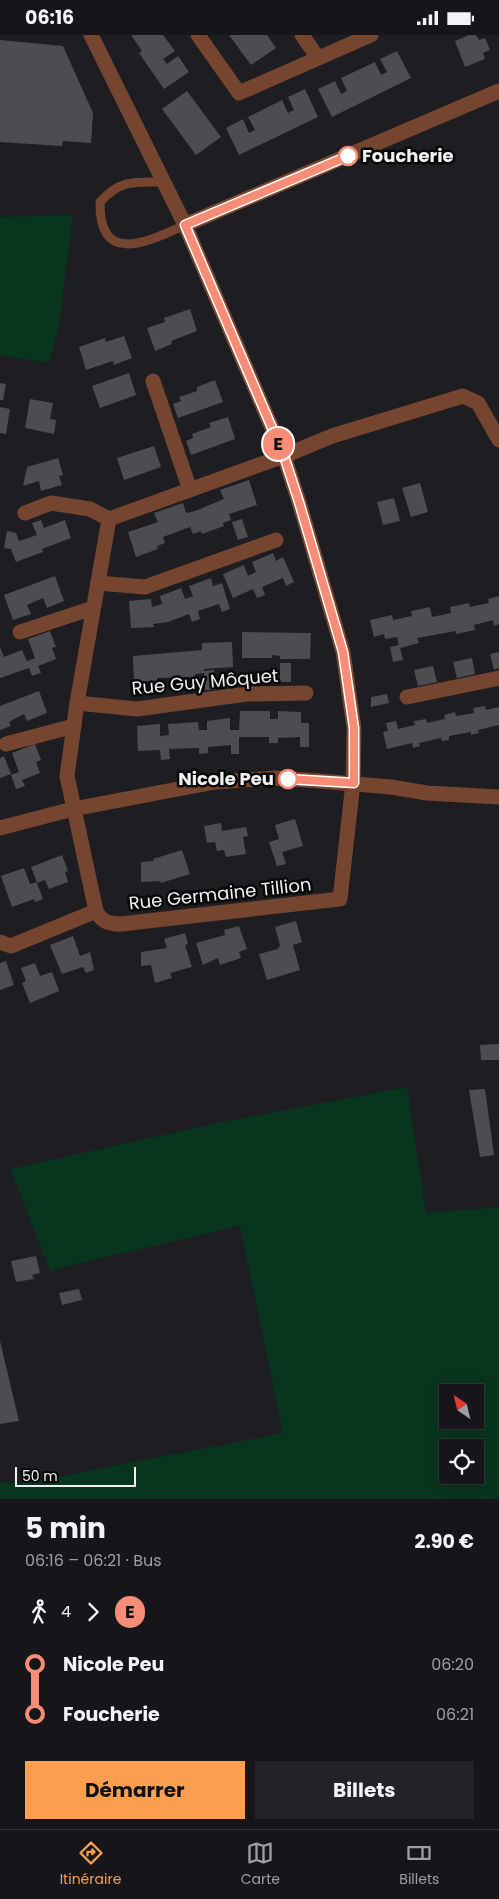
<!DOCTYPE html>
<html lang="fr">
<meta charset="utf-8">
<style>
:root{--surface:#16161a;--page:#232327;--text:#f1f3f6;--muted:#9e9fa2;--line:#353539;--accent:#fb9e50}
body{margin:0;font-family:Poppins,sans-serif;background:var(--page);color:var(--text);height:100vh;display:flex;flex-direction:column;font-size:19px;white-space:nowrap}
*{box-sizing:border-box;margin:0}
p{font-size:16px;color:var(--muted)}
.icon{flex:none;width:28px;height:28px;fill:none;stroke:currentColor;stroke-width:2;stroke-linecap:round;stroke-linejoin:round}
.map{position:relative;height:1464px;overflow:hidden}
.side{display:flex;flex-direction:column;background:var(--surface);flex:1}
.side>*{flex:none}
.badge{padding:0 10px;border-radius:16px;font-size:18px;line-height:32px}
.needle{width:32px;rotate:325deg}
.controls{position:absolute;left:439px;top:1349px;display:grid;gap:10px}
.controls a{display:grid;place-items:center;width:45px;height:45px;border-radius:0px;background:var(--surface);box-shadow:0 2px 12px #0003,0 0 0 1px var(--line);font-size:25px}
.scale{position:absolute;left:15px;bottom:12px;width:121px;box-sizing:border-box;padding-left:5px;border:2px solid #eff0f2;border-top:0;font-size:14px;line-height:18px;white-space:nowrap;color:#eff0f2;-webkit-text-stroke:4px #080809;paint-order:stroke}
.map>.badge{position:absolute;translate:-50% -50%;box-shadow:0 0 0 2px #fff}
.legs{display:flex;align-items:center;gap:8px;height:55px;padding:0 25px;font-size:16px}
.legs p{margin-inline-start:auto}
.head{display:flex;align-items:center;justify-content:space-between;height:85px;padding:0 25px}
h1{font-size:28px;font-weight:700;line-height:38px}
.button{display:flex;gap:10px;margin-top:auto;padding:10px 25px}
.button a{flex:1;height:58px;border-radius:0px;background:var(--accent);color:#111;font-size:20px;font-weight:700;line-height:58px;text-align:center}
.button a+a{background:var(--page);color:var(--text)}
ul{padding:0 25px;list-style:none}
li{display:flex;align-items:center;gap:18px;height:50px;font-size:19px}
li i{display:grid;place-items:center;width:8px;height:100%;margin:0 6px;background:currentColor}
li i::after{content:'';width:12px;height:12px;margin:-6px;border:4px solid;border-radius:50%;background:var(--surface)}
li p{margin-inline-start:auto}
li:first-child i{background:linear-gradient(#0000 50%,currentColor 0)}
li:last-child i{background:linear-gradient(currentColor 50%,#0000 0)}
.status{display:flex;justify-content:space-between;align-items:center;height:35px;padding:0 25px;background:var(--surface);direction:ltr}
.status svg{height:14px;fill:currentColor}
.tabs{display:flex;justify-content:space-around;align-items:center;height:70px;border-top:1px solid var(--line);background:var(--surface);font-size:14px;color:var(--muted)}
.tabs a{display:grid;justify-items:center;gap:2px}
.tabs .current{color:var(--accent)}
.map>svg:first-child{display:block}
.green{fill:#08351e;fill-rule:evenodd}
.building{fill:#4d4c51}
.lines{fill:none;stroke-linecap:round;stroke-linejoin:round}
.service{stroke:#76452f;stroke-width:9}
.minor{stroke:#76452f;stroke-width:15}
.line-1-casing{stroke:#fff;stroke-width:11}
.line-1{stroke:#f78c77;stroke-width:8}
.stop-1-dot{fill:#fff;stroke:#f78c77;stroke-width:2.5}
.labels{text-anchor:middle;stroke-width:5;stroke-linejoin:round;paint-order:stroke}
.stop-label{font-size:18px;font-weight:bold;fill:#eff0f2;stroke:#080809;text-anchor:start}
.street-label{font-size:18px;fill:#eff0f2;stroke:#080809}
</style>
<div class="status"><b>06:16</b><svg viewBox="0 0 49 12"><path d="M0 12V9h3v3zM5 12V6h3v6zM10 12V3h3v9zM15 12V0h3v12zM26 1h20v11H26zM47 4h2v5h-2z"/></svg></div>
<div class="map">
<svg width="499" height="1464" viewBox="0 0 499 1464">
<rect width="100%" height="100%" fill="#1d1d22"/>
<!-- green -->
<g class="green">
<path d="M 73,180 L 59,290 L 49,328 L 0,320 L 0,182 Z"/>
<path d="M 407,1052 L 426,1178 L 499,1172 L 499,1464 L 0,1464 L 0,1448 L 37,1446 L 283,1398 L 240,1191 L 50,1235 L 10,1134 L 222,1087 ZM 448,1358 L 475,1358 L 475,1385 L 448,1385 ZM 475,1412 L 475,1440 L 448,1440 L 448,1412 Z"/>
</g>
<!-- building -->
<g class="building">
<path d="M 131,0 L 163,0 L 175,16 L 163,24 L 167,29 L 178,21 L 189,37 L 164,54 L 139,18 L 142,16 Z"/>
<path d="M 229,0 L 267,0 L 276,13 L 251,30 Z"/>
<path d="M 469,0 L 476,0 L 479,5 L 485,3 L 490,15 L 483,18 L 485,24 L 465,32 L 455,6 Z"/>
<path d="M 0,5 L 63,11 L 93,78 L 91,108 L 63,106 L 62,111 L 0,107 Z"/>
<path d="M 397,16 L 411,43 L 332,82 L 318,54 L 335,46 L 341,59 L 347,56 L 341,43 L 375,27 L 381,40 L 387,37 L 380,24 Z"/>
<path d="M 305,54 L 318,82 L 239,120 L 226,93 L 243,84 L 249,98 L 255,95 L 248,82 L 282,65 L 288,78 L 294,75 L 288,62 Z"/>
<path d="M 187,56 L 221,102 L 196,120 L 162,74 Z"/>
<path d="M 190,274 L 197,296 L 171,306 L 172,309 L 155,316 L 147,293 L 165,287 L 164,283 Z"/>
<path d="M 124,301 L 132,323 L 114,330 L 113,326 L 86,335 L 79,312 L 105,303 L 106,307 Z"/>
<path d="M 129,338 L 136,360 L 100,373 L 92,351 Z"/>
<path d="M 215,345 L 223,367 L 178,383 L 173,369 L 181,366 L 179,362 L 197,356 L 197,352 Z"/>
<path d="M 0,348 L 6,349 L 3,365 L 0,365 Z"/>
<path d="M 30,364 L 53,368 L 50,384 L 56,385 L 54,399 L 25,393 Z"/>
<path d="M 0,372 L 10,374 L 6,399 L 0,398 Z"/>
<path d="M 228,382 L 235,404 L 191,420 L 186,406 L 193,403 L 192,399 L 211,392 L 209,388 Z"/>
<path d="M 154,411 L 161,432 L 124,445 L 117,423 Z"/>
<path d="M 58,423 L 63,440 L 59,441 L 62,450 L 41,456 L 39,446 L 23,451 L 27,432 Z"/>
<path d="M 249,445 L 257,470 L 229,479 L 231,485 L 223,488 L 224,491 L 202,499 L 201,496 L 193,499 L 190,492 L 163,502 L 165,508 L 157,511 L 158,514 L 136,522 L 128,497 L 158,487 L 154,478 L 183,468 L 186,478 L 195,476 L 224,464 L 220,455 Z"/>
<path d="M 420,448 L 428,477 L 411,482 L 402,453 Z"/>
<path d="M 394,463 L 400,486 L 383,490 L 377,467 Z"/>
<path d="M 242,484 L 248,502 L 238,505 L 232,487 Z"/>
<path d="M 41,485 L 44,493 L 65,485 L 71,503 L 42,514 L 43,517 L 16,527 L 11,514 L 4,513 L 7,496 L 16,498 L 19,506 L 37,500 L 32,488 Z"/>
<path d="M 273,518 L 276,526 L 283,522 L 294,547 L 286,551 L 283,543 L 262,552 L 265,560 L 257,563 L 253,554 L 233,563 L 223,539 L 244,530 L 248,541 L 256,537 L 252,527 Z"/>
<path d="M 55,541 L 64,566 L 47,573 L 43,563 L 27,570 L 31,579 L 13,585 L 4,560 Z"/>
<path d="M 211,543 L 213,551 L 222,548 L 230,574 L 222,577 L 219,569 L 198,576 L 200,584 L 192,587 L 189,579 L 168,587 L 153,589 L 154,592 L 131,593 L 129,566 L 151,564 L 152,572 L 162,569 L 160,561 L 181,553 L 185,564 L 193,561 L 189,551 Z"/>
<path d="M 499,561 L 499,589 L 494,591 L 493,585 L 474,590 L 475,595 L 456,599 L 456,596 L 417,603 L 419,608 L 400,613 L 403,625 L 393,627 L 390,612 L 399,610 L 397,602 L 385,604 L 384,599 L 374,602 L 370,585 L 392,580 L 393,585 L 412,581 L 411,576 L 430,572 L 432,582 L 451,578 L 450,572 L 469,568 L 470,572 L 479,570 L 489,568 L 488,564 Z"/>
<path d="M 50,596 L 56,612 L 52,613 L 56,624 L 38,631 L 41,638 L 32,641 L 29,633 L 0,643 L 0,612 L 4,622 L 22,615 L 27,626 L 35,623 L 28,604 Z"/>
<path d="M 242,597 L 311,598 L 310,624 L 280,624 L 280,621 L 272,620 L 272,623 L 242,623 Z"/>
<path d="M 232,607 L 233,632 L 204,634 L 204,636 L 214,635 L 216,655 L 205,655 L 204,638 L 195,639 L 195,642 L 157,643 L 157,646 L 134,647 L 133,621 L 202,615 L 202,608 Z"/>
<path d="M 499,617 L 499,633 L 494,635 L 490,619 Z"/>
<path d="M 472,623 L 475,639 L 457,643 L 453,627 Z"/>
<rect x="280" y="628" width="11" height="19"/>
<path d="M 433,631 L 437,647 L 418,651 L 414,635 Z"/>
<path d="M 39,656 L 47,678 L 27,686 L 24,679 L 9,687 L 11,691 L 0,695 L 0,671 Z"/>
<path d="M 387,659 L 389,668 L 371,672 L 371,662 Z"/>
<path d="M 485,671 L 486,675 L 499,672 L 499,690 L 478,695 L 479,698 L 471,700 L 471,697 L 449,701 L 449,705 L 442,706 L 441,703 L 419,708 L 420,711 L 413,713 L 412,708 L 387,714 L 383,697 L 388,696 L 386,688 L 396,686 L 398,694 L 415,690 L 414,686 L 426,684 L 427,688 L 445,684 L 444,680 L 455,677 L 456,681 L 474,678 L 473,673 Z"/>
<path d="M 240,676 L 270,676 L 270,684 L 278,684 L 278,676 L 301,677 L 301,688 L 309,688 L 309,712 L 300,712 L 300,702 L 278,703 L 278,708 L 269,708 L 269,702 L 239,702 L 239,719 L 231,719 L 231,710 L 208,712 L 208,718 L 199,719 L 199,713 L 169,714 L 170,724 L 161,725 L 160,715 L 138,716 L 137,691 L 160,689 L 160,701 L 169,700 L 168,689 L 198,687 L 199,695 L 207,695 L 207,686 L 230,683 L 230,695 L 239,695 Z"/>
<path d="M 35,709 L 41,725 L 36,727 L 40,738 L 22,745 L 25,751 L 16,754 L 11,740 L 19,737 L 12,718 Z"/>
<path d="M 4,721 L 11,739 L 0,743 L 0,723 Z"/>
<path d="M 295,784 L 303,811 L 282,817 L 286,829 L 277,831 L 269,807 L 279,804 L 275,790 Z"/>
<path d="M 221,788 L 222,796 L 246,792 L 248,801 L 243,802 L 246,819 L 226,822 L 224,815 L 217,816 L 215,807 L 207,808 L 204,791 Z"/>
<path d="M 182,815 L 190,839 L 161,848 L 160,846 L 141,847 L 141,827 L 154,826 L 153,824 Z"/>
<path d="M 62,820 L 68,836 L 65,837 L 68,847 L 49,854 L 45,845 L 37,848 L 43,864 L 35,867 L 34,864 L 12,872 L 1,841 L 24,833 L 30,849 L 37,847 L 31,832 Z"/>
<path d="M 296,886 L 302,907 L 293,910 L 300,935 L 267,945 L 259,919 L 278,914 L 280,910 L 275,892 Z"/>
<path d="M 239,891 L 247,914 L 239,917 L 241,923 L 220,930 L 218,923 L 203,930 L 196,908 L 225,900 L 224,895 Z"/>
<path d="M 185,898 L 188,909 L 185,910 L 192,932 L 170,938 L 172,943 L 155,948 L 151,930 L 141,931 L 141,917 L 167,913 L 164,904 Z"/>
<path d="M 73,901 L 80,921 L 90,917 L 94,935 L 86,938 L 83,932 L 62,939 L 50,910 Z"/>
<path d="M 6,926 L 14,950 L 0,955 L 0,928 Z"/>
<path d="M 35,928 L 40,941 L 52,937 L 59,956 L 30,968 L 22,948 L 26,946 L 21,933 Z"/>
<path d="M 499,1009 L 499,1025 L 481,1025 L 480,1010 Z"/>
<path d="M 485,1054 L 494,1120 L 480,1122 L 469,1055 Z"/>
<path d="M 36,1221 L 40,1238 L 32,1240 L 34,1244 L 16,1247 L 11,1226 Z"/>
<path d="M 79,1254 L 82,1265 L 62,1270 L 59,1258 Z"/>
<path d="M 0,1306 L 19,1386 L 0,1389 Z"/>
</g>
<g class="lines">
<!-- service -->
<path class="service" d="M 164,147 C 135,147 121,144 100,167 C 99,232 149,206 185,190"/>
<!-- minor -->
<g class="minor">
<path d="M 91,0 L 185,190 L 284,421 L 299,467 L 343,617 L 354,693 L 353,748 L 340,864 L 121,889 C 109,889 102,887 96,876 L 67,741 L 77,668 L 109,484 L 284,421 L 332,401 L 463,361 L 478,368 L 499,405"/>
<path d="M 198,0 L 239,58 L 371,0"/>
<path d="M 302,0 L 318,23"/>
<path d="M 185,190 L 499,56"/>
<path d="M 153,346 L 190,455"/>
<path d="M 25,478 L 51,468 L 90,474 L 109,484"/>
<path d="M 98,548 L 145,552 L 276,505"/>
<path d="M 20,597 L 93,573"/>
<path d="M 407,662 L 499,643"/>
<path d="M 77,668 L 137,674 L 247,659 L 306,658"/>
<path d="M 6,709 L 74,691"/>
<path d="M 0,793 L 73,774 L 215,747 L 275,743 L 307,745 L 391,752 L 427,758 L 499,762"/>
<path d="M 0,907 L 11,911 L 96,876"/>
</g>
</g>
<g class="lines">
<!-- line-1 casing -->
<g class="line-1-casing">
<path id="line-1" d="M 288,744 L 354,748 L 354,693 L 343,617 L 299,467 L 284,421 L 185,190 L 348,121"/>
</g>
<!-- line-1 -->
<use href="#line-1" class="line-1"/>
</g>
<!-- markers -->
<g class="stop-1-dot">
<circle cx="348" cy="121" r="9"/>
<circle cx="288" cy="744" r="9"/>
</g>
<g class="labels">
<!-- stop labels -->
<g class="stop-label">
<text x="362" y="127">Foucherie</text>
<text x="274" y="750" text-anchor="end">Nicole Peu</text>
</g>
<!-- street labels -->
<g class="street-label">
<text transform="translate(205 647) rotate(-5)" y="6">Rue Guy Môquet</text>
<text transform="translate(220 859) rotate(-6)" y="6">Rue Germaine Tillion</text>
</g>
</g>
</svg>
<div class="controls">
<a><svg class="needle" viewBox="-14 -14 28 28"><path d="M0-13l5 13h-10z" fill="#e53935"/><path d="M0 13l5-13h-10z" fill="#9e9fa2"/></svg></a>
<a><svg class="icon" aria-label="locate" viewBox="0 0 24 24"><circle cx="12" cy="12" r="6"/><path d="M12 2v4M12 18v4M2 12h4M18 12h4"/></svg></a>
</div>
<div class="scale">50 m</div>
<b class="badge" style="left:278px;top:409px;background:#f78c77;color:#111">E</b>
</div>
<section class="side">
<div class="head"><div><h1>5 min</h1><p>06:16 – 06:21 · Bus</p></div><b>2.90 €</b></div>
<div class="legs"><svg class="icon" aria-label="walk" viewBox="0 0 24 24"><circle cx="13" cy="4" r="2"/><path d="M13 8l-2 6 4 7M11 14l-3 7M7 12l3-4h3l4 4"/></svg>4<svg class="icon" aria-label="forward" viewBox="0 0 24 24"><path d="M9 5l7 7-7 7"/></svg><b class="badge" style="background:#f78c77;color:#111">E</b></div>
<ul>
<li><i style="color:#f78c77"></i><b>Nicole Peu</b><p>06:20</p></li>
<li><i style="color:#f78c77"></i><b>Foucherie</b><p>06:21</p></li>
</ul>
<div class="button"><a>Démarrer</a><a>Billets</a></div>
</section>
<nav class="tabs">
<a class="current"><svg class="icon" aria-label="directions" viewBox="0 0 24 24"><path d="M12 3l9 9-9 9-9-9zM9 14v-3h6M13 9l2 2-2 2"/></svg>Itinéraire</a>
<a><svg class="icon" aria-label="map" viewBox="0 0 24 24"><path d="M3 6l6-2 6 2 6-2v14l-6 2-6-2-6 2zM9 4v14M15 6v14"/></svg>Carte</a>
<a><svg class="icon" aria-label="tickets" viewBox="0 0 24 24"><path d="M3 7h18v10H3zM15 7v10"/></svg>Billets</a>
</nav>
